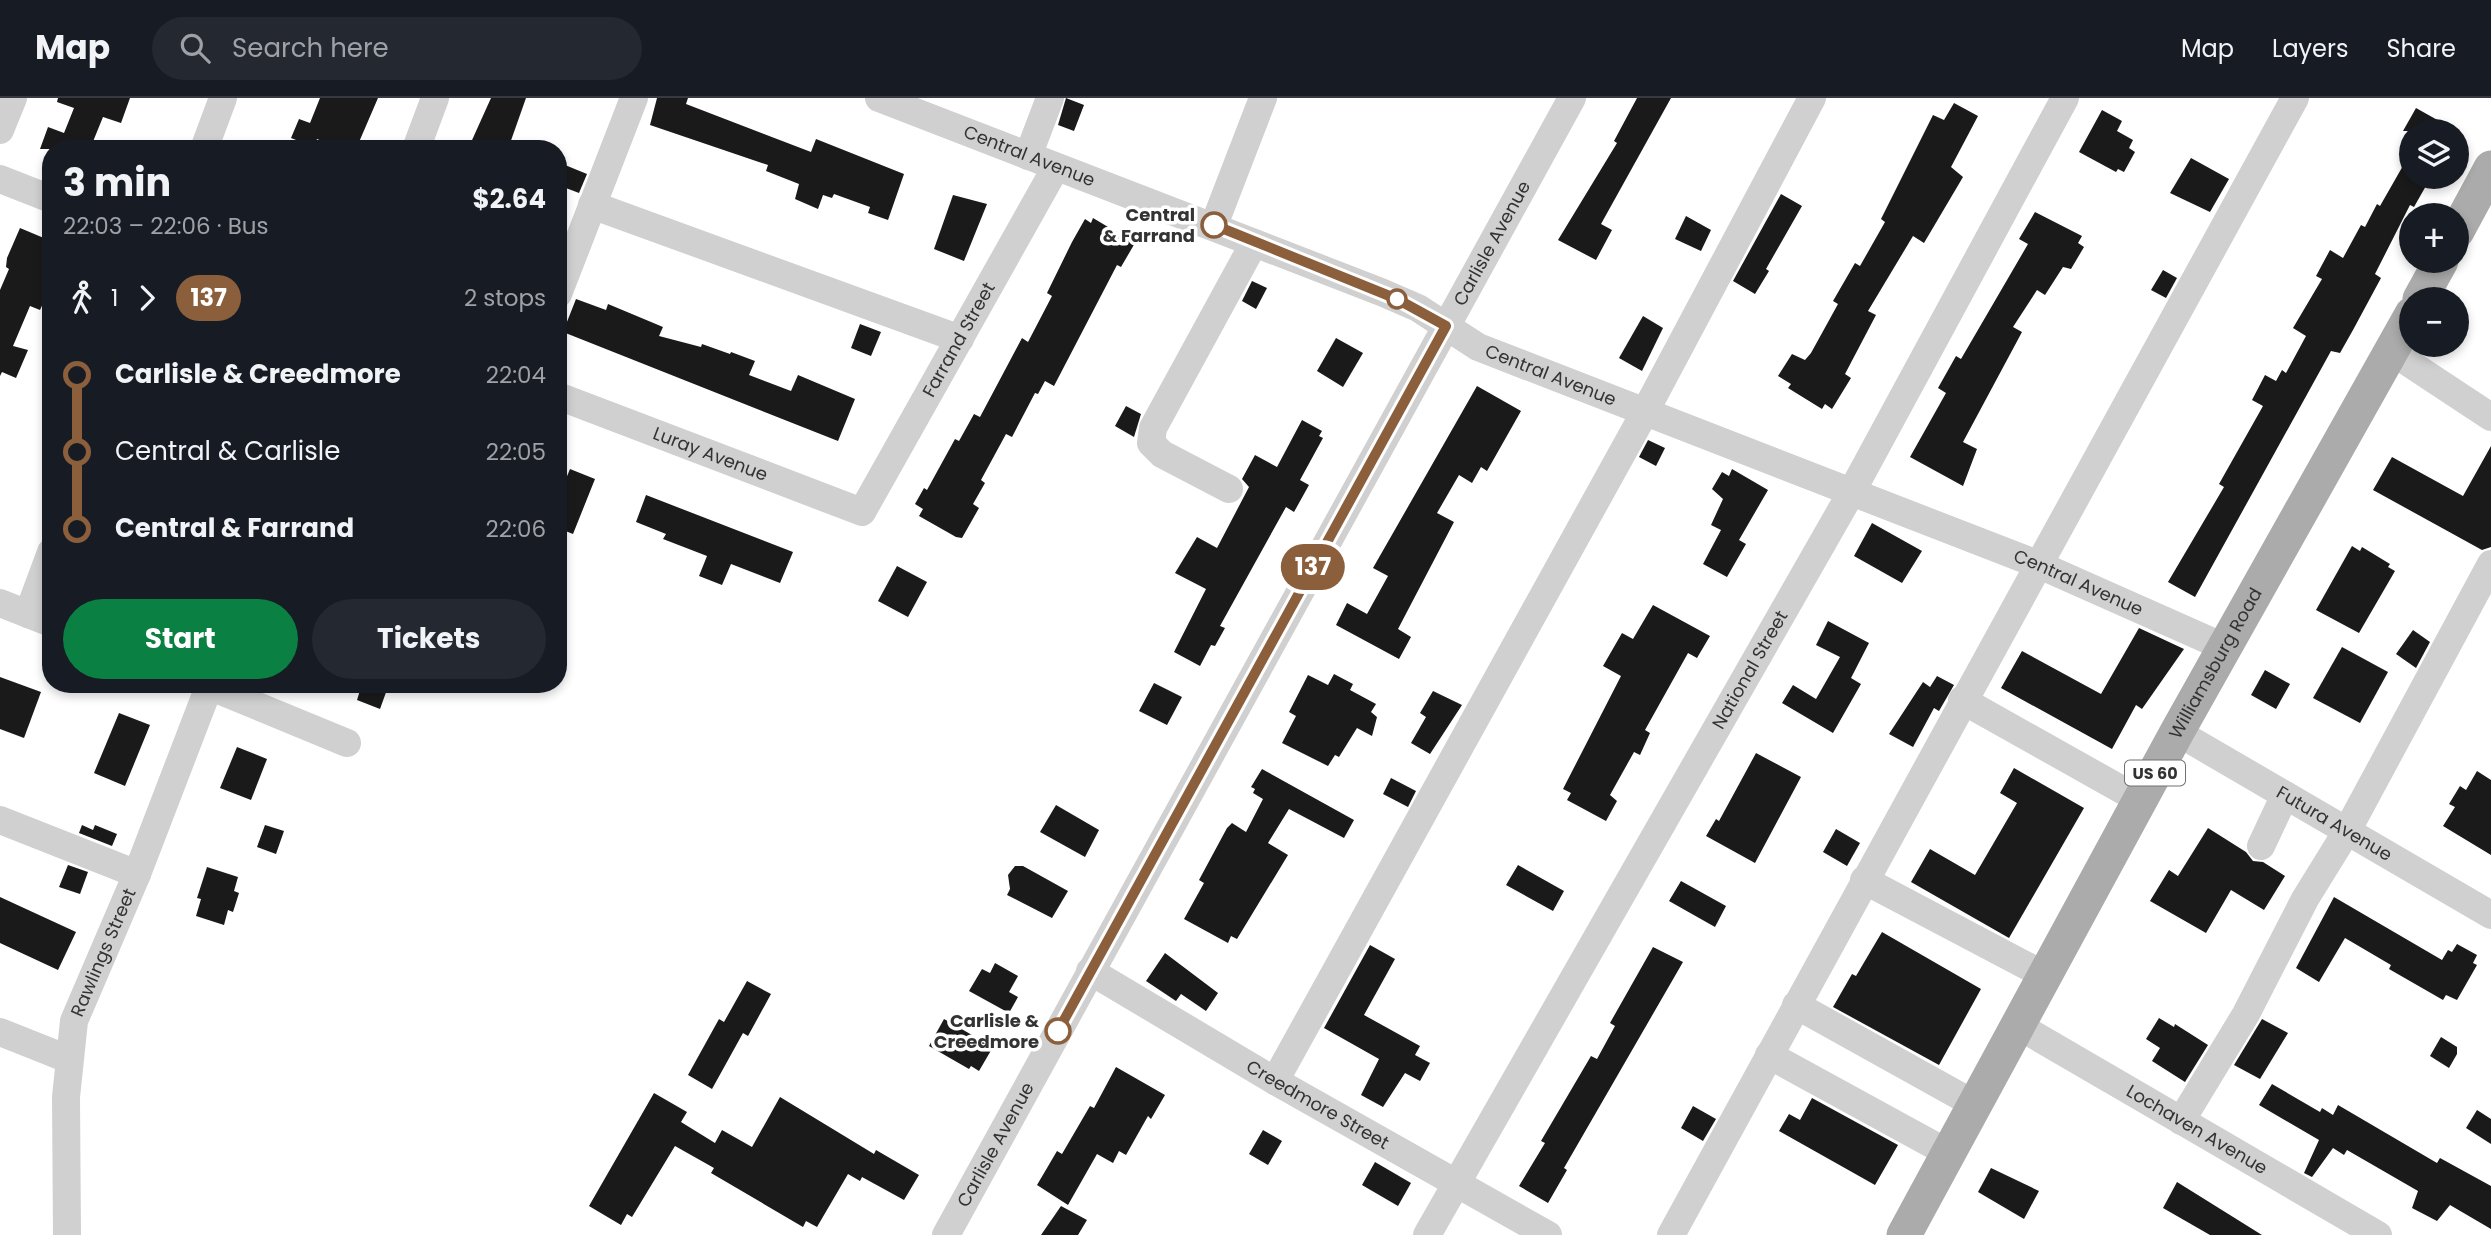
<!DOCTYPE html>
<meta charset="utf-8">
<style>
:root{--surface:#171b24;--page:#242831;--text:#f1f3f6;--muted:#9ea1a6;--line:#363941;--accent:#0b8043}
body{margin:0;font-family:Poppins,sans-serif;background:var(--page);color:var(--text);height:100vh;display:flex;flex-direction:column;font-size:26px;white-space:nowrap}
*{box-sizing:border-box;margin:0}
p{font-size:23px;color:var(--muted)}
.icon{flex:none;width:38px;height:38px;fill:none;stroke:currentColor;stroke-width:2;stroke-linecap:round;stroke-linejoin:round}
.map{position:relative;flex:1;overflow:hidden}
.side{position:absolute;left:42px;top:42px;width:525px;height:553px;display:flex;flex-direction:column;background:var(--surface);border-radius:28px;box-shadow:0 4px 10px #0003}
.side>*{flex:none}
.badge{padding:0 14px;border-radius:23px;font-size:24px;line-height:46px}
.controls{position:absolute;left:2399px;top:21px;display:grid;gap:14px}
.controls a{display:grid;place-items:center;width:70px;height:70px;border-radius:50%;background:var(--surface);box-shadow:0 4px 10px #0003;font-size:35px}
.map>.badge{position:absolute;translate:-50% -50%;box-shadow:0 0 0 4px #fff}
.legs{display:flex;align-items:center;gap:10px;height:77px;padding:0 21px;font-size:23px}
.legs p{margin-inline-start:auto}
.headline{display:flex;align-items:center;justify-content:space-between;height:119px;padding:0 21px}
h1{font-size:38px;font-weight:700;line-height:52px}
.cta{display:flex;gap:14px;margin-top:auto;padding:14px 21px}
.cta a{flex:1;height:80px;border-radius:42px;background:var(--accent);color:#fff;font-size:28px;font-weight:700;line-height:80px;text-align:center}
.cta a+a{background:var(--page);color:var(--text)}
ul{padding:0 21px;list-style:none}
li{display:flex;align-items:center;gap:24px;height:77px;font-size:26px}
li i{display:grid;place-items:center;width:10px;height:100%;margin:0 9px;background:currentColor}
li i::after{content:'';width:18px;height:18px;margin:-9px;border:5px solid;border-radius:50%;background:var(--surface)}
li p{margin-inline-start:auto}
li:first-child i{background:linear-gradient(#0000 50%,currentColor 0)}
li:last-child i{background:linear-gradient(currentColor 50%,#0000 0)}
header{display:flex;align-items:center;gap:42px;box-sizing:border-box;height:98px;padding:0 35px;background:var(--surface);border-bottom:2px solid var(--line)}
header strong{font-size:33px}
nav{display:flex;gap:38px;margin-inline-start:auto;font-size:24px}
.search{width:490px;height:63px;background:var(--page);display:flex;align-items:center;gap:18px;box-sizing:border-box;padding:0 24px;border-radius:38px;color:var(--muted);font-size:26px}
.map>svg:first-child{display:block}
.building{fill:#1a1a1a}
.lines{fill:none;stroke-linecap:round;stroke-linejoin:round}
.minor{stroke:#d0d0d0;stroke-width:28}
.major{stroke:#ababab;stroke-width:35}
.line-1-casing{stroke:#fff;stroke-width:16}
.line-1{stroke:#8b5e3c;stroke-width:10}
.stop-1-dot{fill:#fff;stroke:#8b5e3c;stroke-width:3.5}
.labels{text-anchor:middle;stroke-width:7;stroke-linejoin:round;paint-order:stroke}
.shield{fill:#fff;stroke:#707070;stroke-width:2}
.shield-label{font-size:16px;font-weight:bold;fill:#333}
.street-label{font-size:18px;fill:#333;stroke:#fff}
.stop-label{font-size:18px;font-weight:bold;fill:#333;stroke:#fff;text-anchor:end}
</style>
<header>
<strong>Map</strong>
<div class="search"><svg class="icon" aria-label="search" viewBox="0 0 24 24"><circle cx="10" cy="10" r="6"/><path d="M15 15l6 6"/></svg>Search here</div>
<nav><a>Map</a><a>Layers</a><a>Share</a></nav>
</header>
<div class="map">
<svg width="2491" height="1137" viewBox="0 0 2491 1137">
<rect width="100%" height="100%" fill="#fff"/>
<!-- building -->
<g class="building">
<path d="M 58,0 L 130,0 L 121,25 L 103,19 L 92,46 L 100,51 L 40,51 L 48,29 L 64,35 L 74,10 L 57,4 Z"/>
<path d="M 320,0 L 378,0 L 356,51 L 341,51 L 317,41 L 314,49 L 291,40 L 299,21 L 310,25 Z"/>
<path d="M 491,0 L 526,0 L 508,51 L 468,51 Z"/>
<path d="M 657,0 L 688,0 L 686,6 L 811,54 L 816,41 L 904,76 L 888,122 L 868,115 L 870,109 L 834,96 L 832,100 L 823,97 L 818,111 L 795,101 L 799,86 L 766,73 L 768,67 L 650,27 Z"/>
<path d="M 1066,0 L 1084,7 L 1074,33 L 1058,27 Z"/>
<path d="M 1637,0 L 1671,0 L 1601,126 L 1612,132 L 1596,162 L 1558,142 L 1617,45 L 1614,43 Z"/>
<path d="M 1954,5 L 1978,18 L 1951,69 L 1963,79 L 1924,145 L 1913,138 L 1868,213 L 1876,217 L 1845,276 L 1851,280 L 1832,311 L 1825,306 L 1822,311 L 1788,290 L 1791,286 L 1778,278 L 1792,256 L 1805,262 L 1811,255 L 1838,206 L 1833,203 L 1855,165 L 1860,168 L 1885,124 L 1881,121 L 1933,17 L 1944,22 Z"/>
<path d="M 2416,10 L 2457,33 L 2403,33 Z"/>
<path d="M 2102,12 L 2122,23 L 2117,33 L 2133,42 L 2129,50 L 2135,54 L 2124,74 L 2118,71 L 2116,74 L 2079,54 Z"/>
<path d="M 2412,52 L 2412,79 L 2431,79 L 2414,109 L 2410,107 L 2375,176 L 2381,180 L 2353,232 L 2340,255 L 2331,253 L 2195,499 L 2168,484 L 2224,389 L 2219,386 L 2263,308 L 2252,302 L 2265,277 L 2276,283 L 2282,272 L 2286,275 L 2306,238 L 2293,230 L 2322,181 L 2316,178 L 2330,152 L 2343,160 L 2361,127 L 2365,129 L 2377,106 L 2380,108 Z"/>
<path d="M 2191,60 L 2229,81 L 2210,114 L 2170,95 Z"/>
<path d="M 565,67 L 587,76 L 579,95 L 558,87 Z"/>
<path d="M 1781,96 L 1802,108 L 1766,171 L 1769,173 L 1755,196 L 1733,183 Z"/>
<path d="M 953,97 L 987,106 L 964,163 L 934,151 Z"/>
<path d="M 2035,114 L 2082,138 L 2078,145 L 2084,149 L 2071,171 L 2063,169 L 2045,197 L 2037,192 L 2013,229 L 2022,234 L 1963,344 L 1977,351 L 1963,388 L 1910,359 L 1946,295 L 1938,290 L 1956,258 L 1961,261 L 2028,146 L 2019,141 Z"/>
<path d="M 1686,118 L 1711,132 L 1701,153 L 1675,141 Z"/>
<path d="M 1093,120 L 1135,145 L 1121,169 L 1117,167 L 1054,288 L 1045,283 L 1038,296 L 1035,295 L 1012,339 L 1006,336 L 981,382 L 985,385 L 973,406 L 979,410 L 962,440 L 956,439 L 919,418 L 923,411 L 915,406 L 924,390 L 927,392 L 955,341 L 959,343 L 974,316 L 980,319 L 1022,240 L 1028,244 L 1052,198 L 1047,195 L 1072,144 L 1085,121 L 1091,125 Z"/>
<path d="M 20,130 L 51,143 L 51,188 L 40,212 L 30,208 L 13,248 L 28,252 L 16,280 L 2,274 L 0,278 L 0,192 L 9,171 L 6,169 L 7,160 Z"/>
<path d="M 2163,172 L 2177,180 L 2166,200 L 2151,192 Z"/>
<path d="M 1252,183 L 1267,190 L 1256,211 L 1242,203 Z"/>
<path d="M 576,201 L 606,212 L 608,206 L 663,229 L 659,238 L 701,249 L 702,246 L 730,256 L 731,254 L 755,263 L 749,277 L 791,293 L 798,277 L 855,301 L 838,343 L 563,234 Z"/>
<path d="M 1643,218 L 1663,230 L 1642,273 L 1619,260 Z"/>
<path d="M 860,226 L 881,234 L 871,258 L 851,250 Z"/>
<path d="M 1336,240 L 1363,255 L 1343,289 L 1317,273 Z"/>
<path d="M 1477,288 L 1521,313 L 1487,373 L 1481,369 L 1472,385 L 1459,377 L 1437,415 L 1454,424 L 1398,531 L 1411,539 L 1399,561 L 1336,527 L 1347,505 L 1367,516 L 1388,478 L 1373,470 Z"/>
<path d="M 1126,308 L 1141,316 L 1134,339 L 1115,328 Z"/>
<path d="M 1302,322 L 1322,333 L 1319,338 L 1323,340 L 1300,382 L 1309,387 L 1294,414 L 1286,409 L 1220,528 L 1225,530 L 1215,548 L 1211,547 L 1200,568 L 1174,554 L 1206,491 L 1175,475 L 1197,439 L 1217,450 L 1249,389 L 1242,381 L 1255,357 L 1277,369 Z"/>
<path d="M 1648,342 L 1665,350 L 1656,368 L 1639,359 Z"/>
<path d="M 2491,348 L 2491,449 L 2482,452 L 2373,392 L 2392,359 L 2463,398 Z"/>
<path d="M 570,371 L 595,381 L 573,436 L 558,430 L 558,400 Z"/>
<path d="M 1732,371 L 1768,392 L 1739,442 L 1746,446 L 1727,479 L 1703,466 L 1721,432 L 1711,427 L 1723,401 L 1712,391 L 1722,374 L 1729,378 Z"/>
<path d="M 646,397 L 793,454 L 780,485 L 731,466 L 722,487 L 699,478 L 707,458 L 663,441 L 666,436 L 636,424 Z"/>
<path d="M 1872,425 L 1922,453 L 1902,485 L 1854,458 Z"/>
<path d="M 2352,448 L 2360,453 L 2362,449 L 2390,466 L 2388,469 L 2395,473 L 2359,535 L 2316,512 Z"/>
<path d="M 897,468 L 927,484 L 908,519 L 878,503 Z"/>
<path d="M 1653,507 L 1710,538 L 1697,560 L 1688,555 L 1645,632 L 1650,635 L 1640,657 L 1634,654 L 1610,697 L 1617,703 L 1606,723 L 1567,702 L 1571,695 L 1563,691 L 1621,578 L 1603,568 L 1622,535 L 1633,541 Z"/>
<path d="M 1828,523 L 1869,545 L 1851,580 L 1861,586 L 1833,635 L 1782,605 L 1793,587 L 1816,601 L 1840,559 L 1816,547 Z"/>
<path d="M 2139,530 L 2184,551 L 2142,611 L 2136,607 L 2112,651 L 2001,590 L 2022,553 L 2101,596 Z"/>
<path d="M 2413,532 L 2430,544 L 2416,570 L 2396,556 Z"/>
<path d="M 2342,549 L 2388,574 L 2360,625 L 2313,600 Z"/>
<path d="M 2265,572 L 2290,586 L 2276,611 L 2251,597 Z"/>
<path d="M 1334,576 L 1353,586 L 1350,592 L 1376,606 L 1371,614 L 1377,619 L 1372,638 L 1357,630 L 1339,659 L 1335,657 L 1328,668 L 1282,645 L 1296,618 L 1289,614 L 1308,577 L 1328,587 Z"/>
<path d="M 1937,578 L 1954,587 L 1939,613 L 1934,610 L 1913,649 L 1889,636 L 1923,584 L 1930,589 Z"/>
<path d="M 0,579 L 41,594 L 24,640 L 0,631 Z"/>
<path d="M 1154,585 L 1182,599 L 1167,627 L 1139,613 Z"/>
<path d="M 362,586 L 389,586 L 380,611 L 357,602 Z"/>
<path d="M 1433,593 L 1462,607 L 1430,656 L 1411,645 L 1426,619 L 1420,615 Z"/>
<path d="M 119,615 L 150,627 L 125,688 L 94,675 Z"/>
<path d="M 237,649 L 267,661 L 251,702 L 220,690 Z"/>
<path d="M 1756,655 L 1801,679 L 1755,765 L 1706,738 L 1716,721 L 1719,723 Z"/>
<path d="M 2014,670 L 2084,710 L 2009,840 L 1911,784 L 1930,751 L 1975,777 L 2017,705 L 2000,695 Z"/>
<path d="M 1262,671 L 1354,722 L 1344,740 L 1289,711 L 1268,745 L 1288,757 L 1237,841 L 1231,838 L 1228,845 L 1184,821 L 1204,785 L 1199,782 L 1227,730 L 1232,725 L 1246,734 L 1263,701 L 1253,695 L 1255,691 L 1251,689 Z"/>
<path d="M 2477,673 L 2491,682 L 2491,757 L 2443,728 L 2455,709 L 2449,706 L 2460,688 L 2466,692 Z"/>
<path d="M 1391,680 L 1416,693 L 1408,709 L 1383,696 Z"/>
<path d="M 1056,707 L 1099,732 L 1085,759 L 1040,734 Z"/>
<path d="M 82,727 L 93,732 L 95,727 L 117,736 L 112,748 L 79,735 Z"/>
<path d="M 265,727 L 284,733 L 276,756 L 257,749 Z"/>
<path d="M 2208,730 L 2246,754 L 2253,763 L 2263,764 L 2285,778 L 2264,812 L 2231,792 L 2206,835 L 2150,803 L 2169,772 L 2178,778 Z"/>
<path d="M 1836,731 L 1860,745 L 1847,768 L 1823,754 Z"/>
<path d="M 68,767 L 88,774 L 80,796 L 59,789 Z"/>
<path d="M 1518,767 L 1564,793 L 1553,813 L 1506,787 Z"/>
<path d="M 1015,768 L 1023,768 L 1068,793 L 1052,820 L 1007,797 L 1010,791 L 1008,777 Z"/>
<path d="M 207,769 L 238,779 L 234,793 L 239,795 L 233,814 L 228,812 L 224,827 L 196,818 L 201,801 L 197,800 Z"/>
<path d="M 1681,783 L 1726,808 L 1715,829 L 1669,803 Z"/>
<path d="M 0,799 L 76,834 L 58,872 L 0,845 Z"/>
<path d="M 2334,799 L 2442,862 L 2448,852 L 2452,854 L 2457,846 L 2477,857 L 2473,865 L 2477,867 L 2457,902 L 2446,897 L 2443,902 L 2389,871 L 2391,867 L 2345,840 L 2319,884 L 2296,870 Z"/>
<path d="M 1882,834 L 1981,891 L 1939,967 L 1833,909 L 1852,876 L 1856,878 Z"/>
<path d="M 1370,847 L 1395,861 L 1364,917 L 1420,948 L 1415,957 L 1430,965 L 1420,983 L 1405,975 L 1383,1009 L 1361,997 L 1379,961 L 1324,930 Z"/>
<path d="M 1653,849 L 1683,864 L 1564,1070 L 1567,1072 L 1548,1105 L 1519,1088 L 1545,1045 L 1541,1043 L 1591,958 L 1597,961 L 1615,928 L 1610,925 Z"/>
<path d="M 1165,855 L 1218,895 L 1206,913 L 1181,896 L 1176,903 L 1146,883 Z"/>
<path d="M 995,865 L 1018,878 L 1009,894 L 1018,899 L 1009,915 L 969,893 L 982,871 L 990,875 Z"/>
<path d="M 747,883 L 771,896 L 748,938 L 743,935 L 712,991 L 688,977 L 719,921 L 724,924 Z"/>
<path d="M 2159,920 L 2174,929 L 2175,926 L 2208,947 L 2185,984 L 2152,963 L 2160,950 L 2146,941 Z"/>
<path d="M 944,921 L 993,949 L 979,973 L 971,968 L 969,971 L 929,948 Z"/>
<path d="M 2262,921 L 2288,935 L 2260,981 L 2234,967 Z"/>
<path d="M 2441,939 L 2457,949 L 2457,956 L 2449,970 L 2430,958 Z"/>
<path d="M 1116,969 L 1165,997 L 1151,1021 L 1148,1018 L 1126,1057 L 1119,1053 L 1113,1065 L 1097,1056 L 1068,1107 L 1037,1087 L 1057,1053 L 1062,1056 L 1090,1008 L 1094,1010 Z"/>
<path d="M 2272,986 L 2320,1014 L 2322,1010 L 2333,1017 L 2338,1007 L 2437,1065 L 2440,1060 L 2491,1088 L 2491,1131 L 2450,1107 L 2437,1123 L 2412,1110 L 2418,1093 L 2347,1052 L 2344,1057 L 2333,1050 L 2312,1079 L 2304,1075 L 2319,1042 L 2259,1007 Z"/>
<path d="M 654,995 L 687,1014 L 681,1024 L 715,1045 L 722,1032 L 752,1049 L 780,999 L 874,1056 L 876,1052 L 919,1077 L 904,1102 L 862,1079 L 860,1083 L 848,1076 L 817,1129 L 806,1123 L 803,1129 L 711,1075 L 714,1070 L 675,1048 L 632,1119 L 627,1116 L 621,1127 L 589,1108 Z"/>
<path d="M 1812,1000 L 1898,1047 L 1875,1087 L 1779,1033 L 1789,1016 L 1800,1022 Z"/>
<path d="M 1693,1008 L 1716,1021 L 1703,1043 L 1681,1030 Z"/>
<path d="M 2477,1012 L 2491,1021 L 2491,1046 L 2466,1030 Z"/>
<path d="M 1263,1032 L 1282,1043 L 1268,1067 L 1249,1056 Z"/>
<path d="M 1375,1064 L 1411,1085 L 1398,1108 L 1362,1087 Z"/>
<path d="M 1991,1070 L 2039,1093 L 2024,1121 L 1978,1094 Z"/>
<path d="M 2177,1084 L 2262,1137 L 2210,1137 L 2163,1110 Z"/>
<path d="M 1061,1108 L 1087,1122 L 1078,1137 L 1041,1137 Z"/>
</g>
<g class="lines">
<!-- minor -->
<g class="minor">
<path id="s1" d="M 879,0 L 1381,194 L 1418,210 L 1478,249 L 2037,466 L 2224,549"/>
<path d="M 0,32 L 13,0"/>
<path d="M 204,51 L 223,0"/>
<path d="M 416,51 L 435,0"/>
<path d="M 1028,58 L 1050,0"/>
<path d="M 0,81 L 51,101"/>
<path d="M 592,107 L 960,241"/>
<path d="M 1214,127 L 1263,0"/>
<path d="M 558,196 L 634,0"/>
<path d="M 2391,253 L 2491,319"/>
<path id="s2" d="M 558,298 L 862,414 L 1056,69"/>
<path d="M 1229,391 L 1162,356 L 1151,345 L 1153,330 L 1254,145"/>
<path d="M 0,505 L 51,525"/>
<path d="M 28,516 L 51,454"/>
<path d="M 204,586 L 347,645"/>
<path d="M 1962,602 L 2140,702"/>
<path id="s3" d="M 2177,634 L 2491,817"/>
<path d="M 0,722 L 137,776"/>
<path d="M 2261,748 L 2285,697"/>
<path d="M 1864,782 L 2044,877"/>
<path id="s4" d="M 1090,873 L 1275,983 L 1548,1137"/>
<path d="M 1796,907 L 1974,1006"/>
<path id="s5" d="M 2017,927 L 2378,1137"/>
<path d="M 0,934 L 68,961"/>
<path d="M 1769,957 L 1948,1055"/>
<path d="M 1275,983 L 1646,312 L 1812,0"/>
<path d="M 2181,1023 L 2246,916 L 2305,801 L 2347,733 L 2491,466"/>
<path id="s6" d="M 67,1137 L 66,999 L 74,923 L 137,776 L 210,586"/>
<path id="s7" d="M 946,1137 L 1572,0"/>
<path id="s8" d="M 1427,1137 L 1851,395 L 2065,0"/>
<path d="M 1671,1137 L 2295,0"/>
</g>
<!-- major -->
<g class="major">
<path d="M 2457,133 L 2491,70"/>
<path d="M 2420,201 L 2441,163"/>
<path id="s9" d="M 1904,1137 L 2177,634 L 2412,216"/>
</g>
</g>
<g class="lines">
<!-- line-1 casing -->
<g class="line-1-casing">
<path id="line-1" d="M 1058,933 L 1446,228 L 1397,201 L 1214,127"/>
</g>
<!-- line-1 -->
<use href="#line-1" class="line-1"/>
</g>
<!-- markers -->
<g class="stop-1-dot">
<circle cx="1214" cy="127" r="12"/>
<circle cx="1397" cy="201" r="9"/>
<circle cx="1058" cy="933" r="12"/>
</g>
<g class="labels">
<!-- shield labels -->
<rect class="shield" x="2125" y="662.5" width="60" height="25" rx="5"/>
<g class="shield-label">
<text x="2155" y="681">US 60</text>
</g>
<!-- street labels -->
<g class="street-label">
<text dy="6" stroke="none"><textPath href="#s1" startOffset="161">Central Avenue</textPath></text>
<text dy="6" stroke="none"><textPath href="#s7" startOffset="1132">Carlisle Avenue</textPath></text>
<text dy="6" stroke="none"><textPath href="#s2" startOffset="523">Farrand Street</textPath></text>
<text dy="6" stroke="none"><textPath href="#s1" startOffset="728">Central Avenue</textPath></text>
<text dy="6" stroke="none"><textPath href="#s2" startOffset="163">Luray Avenue</textPath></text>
<text dy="6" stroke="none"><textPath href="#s1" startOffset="1295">Central Avenue</textPath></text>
<text dy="6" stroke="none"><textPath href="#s9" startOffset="651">Williamsburg Road</textPath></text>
<text dy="6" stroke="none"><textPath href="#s8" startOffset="651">National Street</textPath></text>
<text dy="6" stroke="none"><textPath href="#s3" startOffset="182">Futura Avenue</textPath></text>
<text dy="6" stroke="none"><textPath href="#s6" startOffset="289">Rawlings Street</textPath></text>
<text dy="6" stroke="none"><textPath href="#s4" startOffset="264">Creedmore Street</textPath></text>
<text dy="6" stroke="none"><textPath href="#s5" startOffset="208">Lochaven Avenue</textPath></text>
<text dy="6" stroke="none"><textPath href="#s7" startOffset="103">Carlisle Avenue</textPath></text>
</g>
<!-- stop labels -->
<g class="stop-label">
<text x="1195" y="123">Central<tspan x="1195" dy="21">&amp; Farrand</tspan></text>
<text x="1039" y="929">Carlisle &amp;<tspan x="1039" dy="21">Creedmore</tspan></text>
</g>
</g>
</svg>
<div class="controls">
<a><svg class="icon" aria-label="layers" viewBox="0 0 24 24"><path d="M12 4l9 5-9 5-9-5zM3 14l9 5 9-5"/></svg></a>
<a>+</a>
<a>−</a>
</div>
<b class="badge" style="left:1313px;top:469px;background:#8b5e3c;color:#fff">137</b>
<section class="side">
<div class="headline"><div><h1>3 min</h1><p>22:03 – 22:06 · Bus</p></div><b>$2.64</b></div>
<div class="legs"><svg class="icon" aria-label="walk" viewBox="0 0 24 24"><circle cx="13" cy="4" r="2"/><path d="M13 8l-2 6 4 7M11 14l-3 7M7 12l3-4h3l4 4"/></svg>1<svg class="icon" aria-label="forward" viewBox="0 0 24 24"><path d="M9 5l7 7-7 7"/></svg><b class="badge" style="background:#8b5e3c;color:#fff">137</b><p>2 stops</p></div>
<ul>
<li><i style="color:#8b5e3c"></i><b>Carlisle &amp; Creedmore</b><p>22:04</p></li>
<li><i style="color:#8b5e3c"></i><span>Central &amp; Carlisle</span><p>22:05</p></li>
<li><i style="color:#8b5e3c"></i><b>Central &amp; Farrand</b><p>22:06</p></li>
</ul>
<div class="cta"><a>Start</a><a>Tickets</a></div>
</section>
</div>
